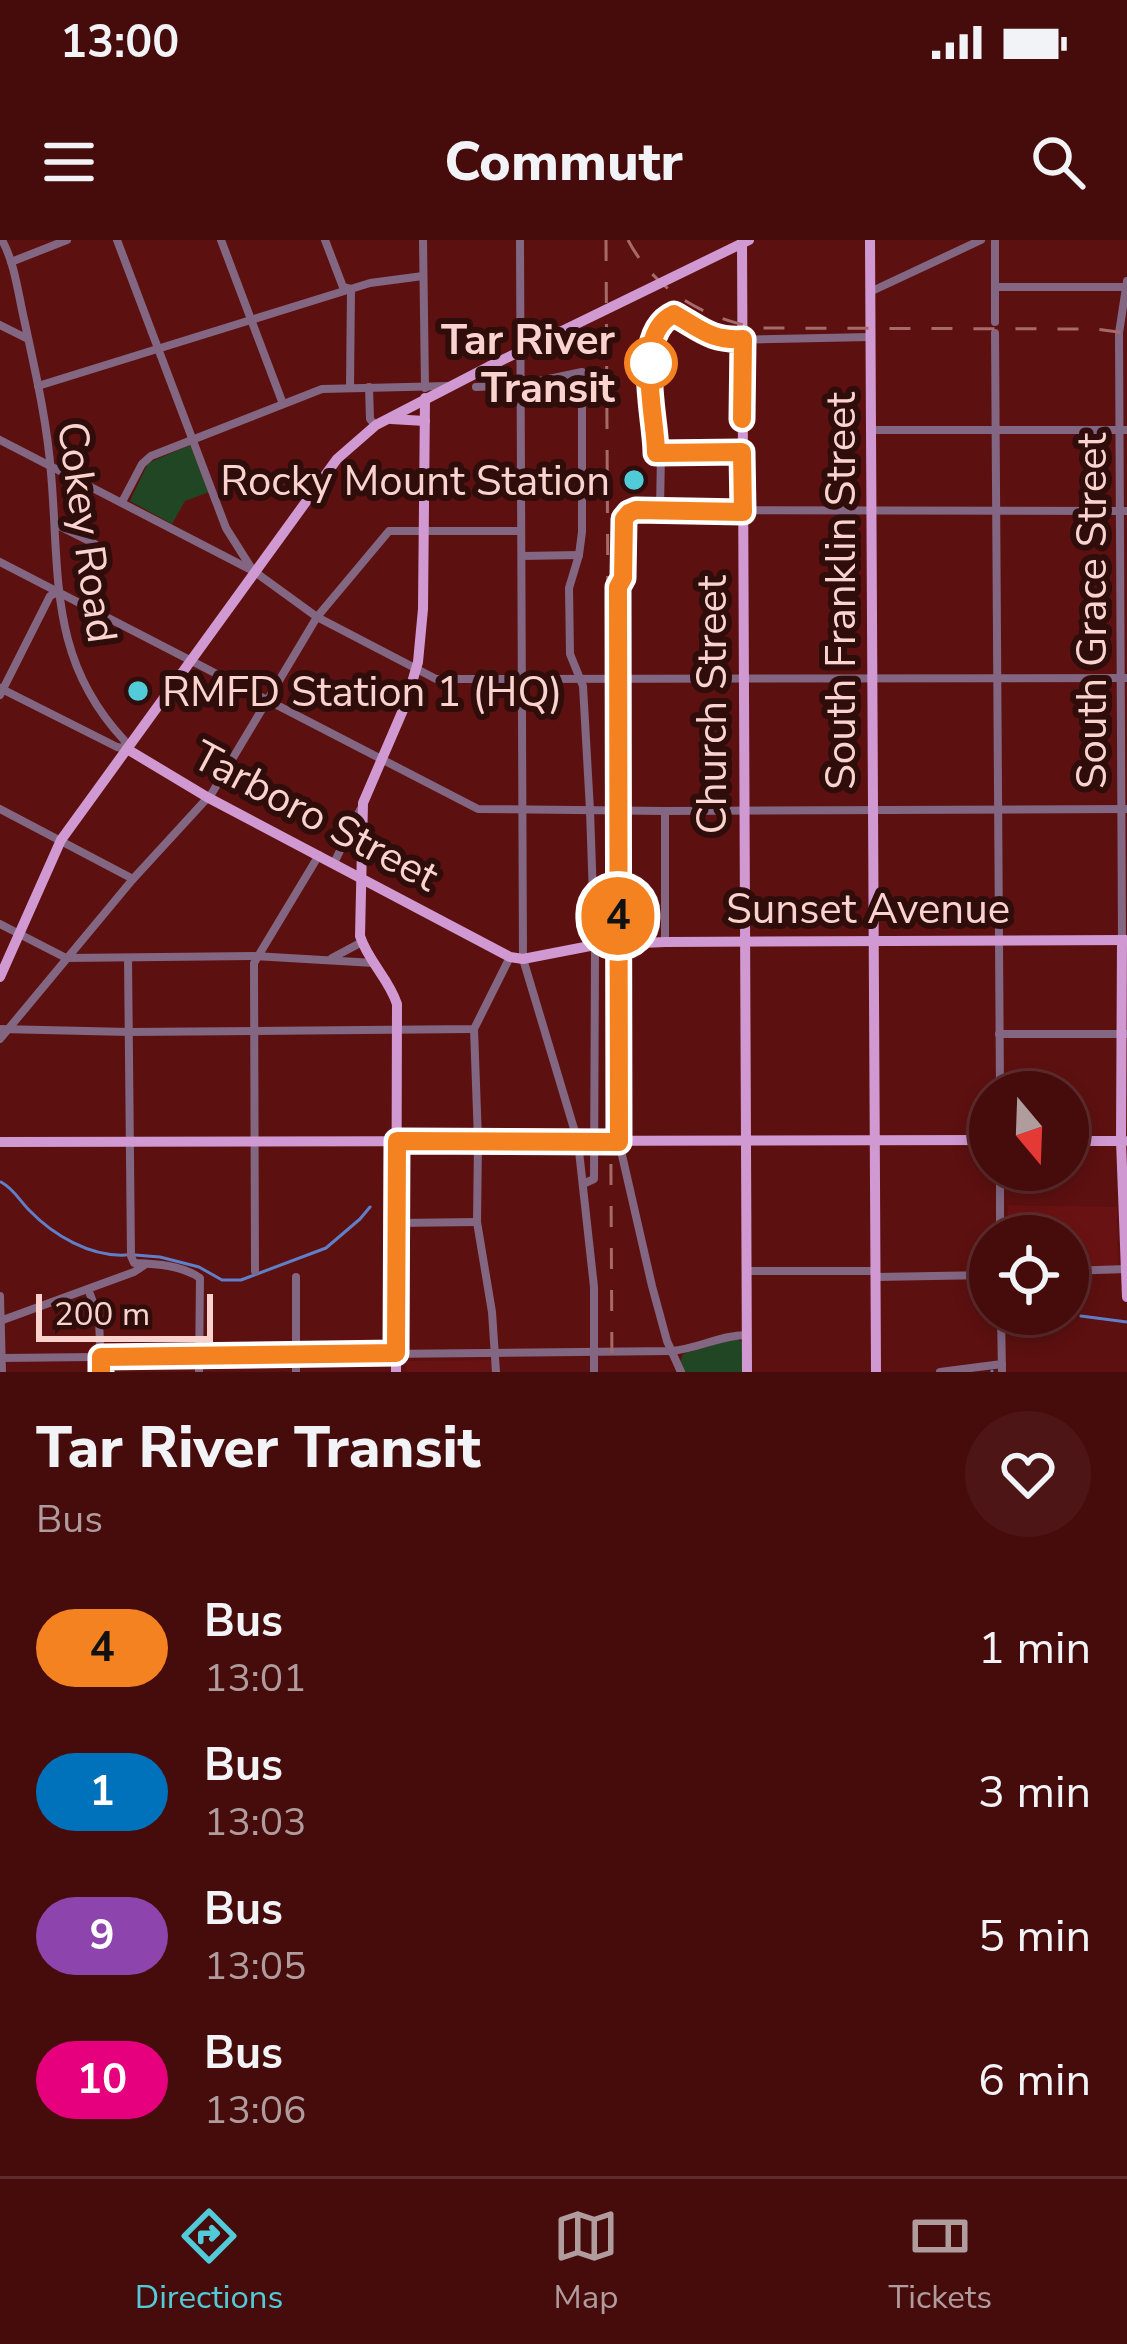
<!DOCTYPE html>
<style>
:root{--surface:#460c0c;--page:#4d1515;--text:#f1f3f6;--muted:#b09b9d;--line:#5e2c2d;--accent:#52cbd9}
body{margin:0;font-family:"Nunito Sans",sans-serif;background:var(--page);color:var(--text);height:100vh;display:flex;flex-direction:column;font-size:45px;white-space:nowrap}
*{box-sizing:border-box;margin:0}
p{font-size:39px;color:var(--muted)}
.icon{flex:none;width:66px;height:66px;fill:none;stroke:currentColor;stroke-width:2;stroke-linecap:round;stroke-linejoin:round}
.map{position:relative;height:1132px;overflow:hidden}
.sheet{display:flex;flex-direction:column;background:var(--surface);flex:1}
.sheet>*{flex:none}
.badge{padding:0 24px;border-radius:39px;font-size:42px;line-height:78px}
.needle{width:78px;rotate:161deg}
.controls{position:absolute;left:969px;top:831px;display:grid;gap:24px}
.controls a{display:grid;place-items:center;width:120px;height:120px;border-radius:50%;background:var(--surface);box-shadow:0 6px 18px #0003,0 0 0 3px var(--line);font-size:60px}
.scale{position:absolute;left:36px;bottom:30px;width:177px;box-sizing:border-box;padding-left:12px;border:6px solid #fad3ce;border-top:0;font-size:33px;line-height:42px;white-space:nowrap;color:#fad3ce;-webkit-text-stroke:9px #2e0d0b;paint-order:stroke}
.map>.badge{position:absolute;translate:-50% -50%;box-shadow:0 0 0 6px #fff}
.round{display:grid;place-items:center;flex:none;width:126px;height:126px;border-radius:63px;background:var(--page)}
.headline{display:flex;align-items:center;justify-content:space-between;height:204px;padding:0 36px}
h1{font-size:57px;font-weight:800;line-height:90px}
ul{padding:0;list-style:none}
li{display:flex;align-items:center;gap:36px;height:144px;padding:0 36px}
li div{flex:1}
li b{display:block;font-size:45px}
li em{font-style:normal}
li .badge{min-width:132px;font-weight:700;text-align:center}
.status{display:flex;justify-content:space-between;align-items:center;height:84px;padding:0 60px;background:var(--surface);direction:ltr}
.status svg{height:33px;fill:currentColor}
header{display:flex;justify-content:space-between;align-items:center;height:156px;padding:0 36px;background:var(--surface);font-size:54px;font-weight:800}
.tabs{display:flex;justify-content:space-around;align-items:center;height:168px;border-top:3px solid var(--line);background:var(--surface);font-size:33px;color:var(--muted)}
.tabs a{display:grid;justify-items:center;gap:6px}
.tabs .current{color:var(--accent)}
.map>svg:first-child{display:block}
.built{fill:#691213}
.green{fill:#204624}
.lines{fill:none;stroke-linecap:round;stroke-linejoin:round}
.stream{stroke:#607fc9;stroke-width:3}
.minor{stroke:#826682;stroke-width:8}
.major{stroke:#d199d2;stroke-width:10}
.rail{stroke:#a66b69;stroke-width:3;stroke-dasharray:21 21;stroke-linecap:butt}
.major-bridge{stroke:#d199d2;stroke-width:10}
.line-casing{stroke:#fff;stroke-width:27}
.line{stroke:#f58220;stroke-width:18}
.stop-dot{fill:#fff;stroke:#f58220;stroke-width:6}
.poi-dot{fill:#52cbd9;stroke:#2e0d0b;stroke-width:4.5}
.labels{text-anchor:middle;stroke-width:12;stroke-linejoin:round;paint-order:stroke}
.stop-label{font-size:42px;font-weight:bold;fill:#fad3ce;stroke:#2e0d0b;text-anchor:end}
.poi-label{font-size:42px;fill:#fad3ce;stroke:#2e0d0b;text-anchor:end}
.street-label{font-size:42px;fill:#fad3ce;stroke:#2e0d0b}
</style>
<div class="status"><b>13:00</b><svg viewBox="0 0 49 12"><path d="M0 12V9h3v3zM5 12V6h3v6zM10 12V3h3v9zM15 12V0h3v12zM26 1h20v11H26zM47 4h2v5h-2z"/></svg></div>
<header><svg class="icon" aria-label="menu" viewBox="0 0 24 24"><path d="M4 6h16M4 12h16M4 18h16"/></svg>Commutr<svg class="icon" aria-label="search" viewBox="0 0 24 24"><circle cx="10" cy="10" r="6"/><path d="M15 15l6 6"/></svg></header>
<div class="map">
<svg width="1127" height="1132" viewBox="0 0 1127 1132">
<rect width="100%" height="100%" fill="#5d1010"/>
<!-- built -->
<g class="built">
<path d="M 1008,965 L 1117,967 L 1118,1026 L 1068,1028 L 1068,996 L 1008,996 Z"/>
<path d="M 492,1120 L 492,1132 L 406,1132 L 406,1121 Z"/>
</g>
<!-- green -->
<g class="green">
<path d="M 190,205 L 209,252 L 185,261 L 172,284 L 130,261 L 148,223 Z"/>
<path d="M 736,1098 L 743,1103 L 743,1132 L 685,1132 L 680,1123 L 683,1114 Z"/>
</g>
<g class="lines">
<!-- stream -->
<g class="stream">
<path d="M 1,942 C 14,949 19,960 29,970 C 53,995 90,1017 126,1015"/>
<path d="M 135,1015 L 160,1017 L 199,1027 L 222,1040 L 241,1040 L 326,1008 L 360,979 L 370,967"/>
<path d="M 1081,1076 L 1127,1082"/>
<path d="M 1017,1084 L 1020,1076"/>
<path d="M 992,1132 L 992,1131"/>
</g>
<!-- minor -->
<g class="minor">
<path d="M 2,0 C 15,24 18,53 24,79 C 35,130 47,181 51,233 C 60,334 48,419 124,500 L 127,508"/>
<path d="M 117,0 L 226,288 L 250,326"/>
<path d="M 221,0 L 283,164"/>
<path d="M 325,0 L 343,47 L 351,49 L 350,147"/>
<path d="M 423,0 L 425,148"/>
<path d="M 520,0 L 523,719 L 578,902 L 594,1047 L 594,1132"/>
<path d="M 995,0 L 995,82"/>
<path d="M 11,22 L 67,0"/>
<path d="M 995,47 L 1126,47"/>
<path d="M 872,51 L 981,0"/>
<path d="M 0,85 L 28,99"/>
<path d="M 696,88 L 712,97 L 727,100 L 870,97"/>
<path d="M 995,93 L 1000,852"/>
<path d="M 38,146 L 370,43 L 423,36"/>
<path d="M 369,147 L 370,179 L 375,185"/>
<path d="M 476,147 L 520,145 L 582,132 L 582,292 L 579,315 L 569,348 L 570,414 L 583,446 L 590,570 L 595,715 L 594,939 L 583,944"/>
<path d="M 873,190 L 1127,190"/>
<path d="M 0,200 L 255,332 L 317,377 L 436,439 L 1127,438"/>
<path d="M 656,213 L 742,212"/>
<path d="M 122,262 L 142,224 L 151,216 L 322,149 L 448,146"/>
<path d="M 660,270 L 661,213"/>
<path d="M 55,284 L 95,304"/>
<path d="M 522,316 L 579,315"/>
<path d="M 0,322 L 478,569 L 665,571 L 1127,569"/>
<path d="M 0,448 L 117,507 L 126,509"/>
<path d="M 0,455 L 50,356 L 56,353"/>
<path d="M 0,569 L 133,639"/>
<path d="M 665,571 L 665,702"/>
<path d="M 334,623 L 360,570"/>
<path d="M 0,684 L 66,718 L 254,716 L 374,723"/>
<path d="M 1122,700 L 1119,93 L 1127,41"/>
<path d="M 128,718 L 131,1016 L 134,1023 C 157,1024 181,1025 200,1038 L 199,1132"/>
<path d="M 332,718 L 362,702"/>
<path d="M 0,789 L 129,792 L 474,789 L 510,717"/>
<path d="M 474,789 L 478,900 L 477,982 L 492,1072 L 496,1132"/>
<path d="M 999,794 L 1127,794"/>
<path d="M 0,799 L 133,639 L 212,553 L 317,377 L 389,291 L 521,291"/>
<path d="M 396,983 L 477,982"/>
<path d="M 1000,996 L 1000,930"/>
<path d="M 255,1031 L 254,723 L 319,615"/>
<path d="M 747,1031 L 876,1031"/>
<path d="M 1068,1031 L 1126,1029"/>
<path d="M 296,1037 L 296,1132"/>
<path d="M 876,1037 L 990,1035"/>
<path d="M 88,1049 L 99,1078 L 101,1132"/>
<path d="M 0,1056 L 2,1132"/>
<path d="M 1001,1074 L 1002,1132"/>
<path d="M 0,1081 L 134,1032 L 146,1024"/>
<path d="M 2,1118 L 671,1111 C 698,1109 720,1095 747,1095"/>
<path d="M 681,1132 L 667,1101 L 652,1046 L 619,902 L 618,347 L 623,339 L 626,275 L 632,271 L 643,270 L 1127,271"/>
<path d="M 940,1132 L 1002,1124"/>
</g>
<!-- major -->
<g class="major">
<path d="M 742,0 L 747,1132"/>
<path d="M 870,0 L 876,1132"/>
<path d="M 391,179 L 425,181"/>
<path d="M 127,509 L 207,557 L 510,717 L 523,719 L 595,705 L 665,702 L 1127,700"/>
<path d="M 1122,700 L 1121,901 L 1127,1057"/>
<path d="M 0,737 L 61,600 L 337,219 L 376,185 L 490,126"/>
<path d="M 1068,901 L 1125,901"/>
<path d="M 0,902 L 990,900"/>
<path d="M 396,1132 L 397,764 C 389,739 368,721 360,696 L 363,563 L 406,463 L 418,422 L 423,369 L 425,158"/>
</g>
<!-- rail -->
<g class="rail">
<path d="M 606,0 L 612,1132"/>
<path d="M 628,0 C 654,50 704,78 758,88 L 1095,89 L 1127,93"/>
</g>
<!-- major-bridge -->
<path class="major-bridge" d="M 490,126 L 749,0"/>
</g>
<g class="lines">
<!-- line casing -->
<g class="line-casing">
<path id="line" d="M 101,1132 L 101,1117 L 396,1113 L 397,901 L 619,902 L 618,347 L 623,338 L 624,279 L 629,273 L 636,270 L 743,272 L 742,212 L 656,213 C 656,176 632,93 674,74 C 701,89 711,101 743,99 L 742,179"/>
</g>
<!-- line -->
<use href="#line" class="line"/>
</g>
<!-- markers -->
<circle class="stop-dot" cx="651" cy="123" r="24"/>
<g class="poi-dot">
<circle cx="634" cy="240" r="12"/>
<circle cx="138" cy="451" r="12"/>
</g>
<g class="labels">
<!-- stop labels -->
<g class="stop-label">
<text x="615" y="114">Tar River<tspan x="615" dy="48">Transit</tspan></text>
</g>
<!-- poi labels -->
<g class="poi-label">
<text x="610" y="255">Rocky Mount Station</text>
<text x="162" y="466" text-anchor="start">RMFD Station 1 (HQ)</text>
</g>
<!-- street labels -->
<g class="street-label">
<text transform="translate(88 292) rotate(82)" y="15">Cokey Road</text>
<text transform="translate(840 351) rotate(-90)" y="15">South Franklin Street</text>
<text transform="translate(1091 371) rotate(-90)" y="15">South Grace Street</text>
<text transform="translate(711 465) rotate(-90)" y="15">Church Street</text>
<text transform="translate(316 575) rotate(28)" y="15">Tarboro Street</text>
<text x="868" y="683">Sunset Avenue</text>
</g>
</g>
</svg>
<div class="controls">
<a><svg class="needle" viewBox="-14 -14 28 28"><path d="M0-13l5 13h-10z" fill="#e53935"/><path d="M0 13l5-13h-10z" fill="#b09b9d"/></svg></a>
<a><svg class="icon" aria-label="locate" viewBox="0 0 24 24"><circle cx="12" cy="12" r="6"/><path d="M12 2v4M12 18v4M2 12h4M18 12h4"/></svg></a>
</div>
<div class="scale">200 m</div>
<b class="badge" style="left:618px;top:676px;background:#f58220;color:#111">4</b>
</div>
<section class="sheet">
<div class="headline"><div><h1>Tar River Transit</h1><p>Bus</p></div><a class="round"><svg class="icon" aria-label="heart" viewBox="0 0 24 24"><path d="M12 20l-8-8c-3-5 5-10 8-4 3-6 11-1 8 4z"/></svg></a></div>
<ul>
<li><span class="badge" style="background:#f58220;color:#111">4</span><div><b>Bus</b><p>13:01</p></div><em>1 min</em></li>
<li><span class="badge" style="background:#0072bc;color:#fff">1</span><div><b>Bus</b><p>13:03</p></div><em>3 min</em></li>
<li><span class="badge" style="background:#8e44ad;color:#fff">9</span><div><b>Bus</b><p>13:05</p></div><em>5 min</em></li>
<li><span class="badge" style="background:#e6007e;color:#fff">10</span><div><b>Bus</b><p>13:06</p></div><em>6 min</em></li>
</ul>
</section>
<nav class="tabs">
<a class="current"><svg class="icon" aria-label="directions" viewBox="0 0 24 24"><path d="M12 3l9 9-9 9-9-9zM9 14v-3h6M13 9l2 2-2 2"/></svg>Directions</a>
<a><svg class="icon" aria-label="map" viewBox="0 0 24 24"><path d="M3 6l6-2 6 2 6-2v14l-6 2-6-2-6 2zM9 4v14M15 6v14"/></svg>Map</a>
<a><svg class="icon" aria-label="tickets" viewBox="0 0 24 24"><path d="M3 7h18v10H3zM15 7v10"/></svg>Tickets</a>
</nav>
